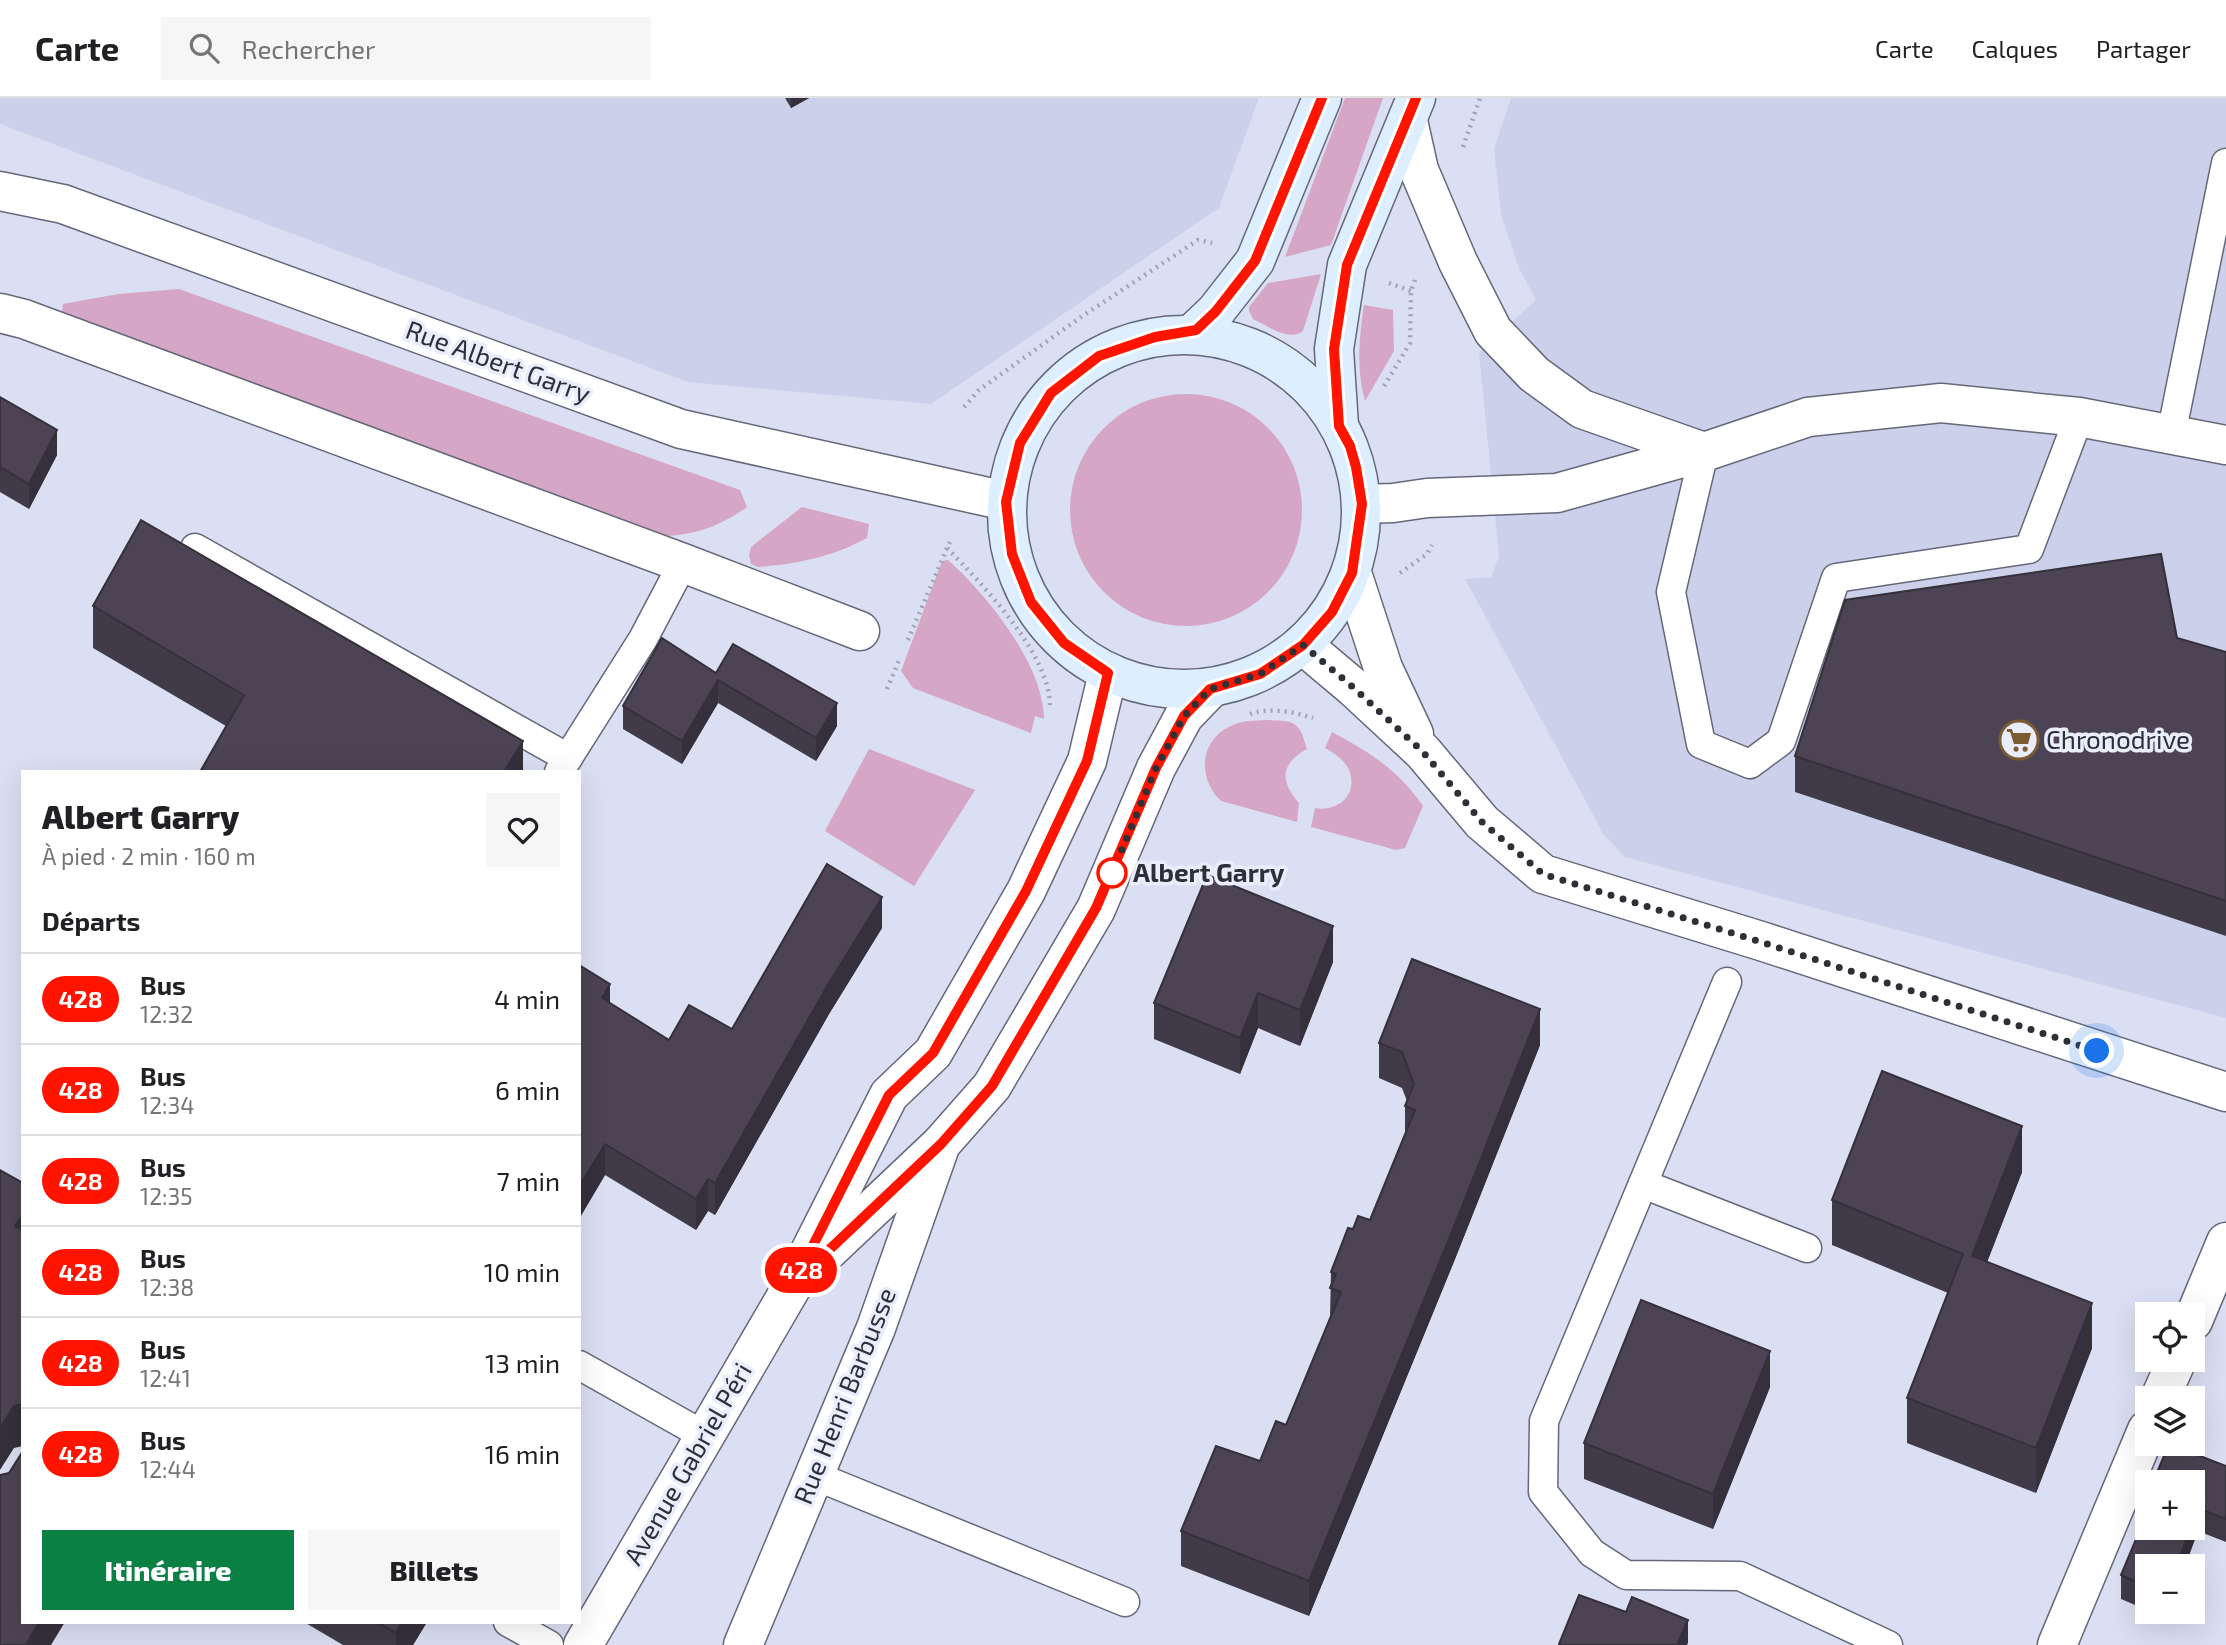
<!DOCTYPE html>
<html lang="fr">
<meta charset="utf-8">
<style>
:root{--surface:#fff;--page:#f6f6f6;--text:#202124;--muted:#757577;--line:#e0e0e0;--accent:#0b8043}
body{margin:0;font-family:"Exo 2",sans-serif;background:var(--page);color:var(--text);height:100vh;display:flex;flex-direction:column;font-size:26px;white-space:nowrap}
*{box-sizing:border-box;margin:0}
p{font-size:23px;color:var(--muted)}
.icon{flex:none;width:38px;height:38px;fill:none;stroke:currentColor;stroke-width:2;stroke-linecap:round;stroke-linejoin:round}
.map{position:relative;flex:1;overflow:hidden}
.sheet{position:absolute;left:21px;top:672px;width:560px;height:854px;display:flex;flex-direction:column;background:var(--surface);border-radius:0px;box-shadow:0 7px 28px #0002}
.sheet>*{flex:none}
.badge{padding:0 14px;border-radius:23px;font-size:24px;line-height:46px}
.tools{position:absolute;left:2135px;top:1204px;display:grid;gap:14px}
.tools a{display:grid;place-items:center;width:70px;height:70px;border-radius:0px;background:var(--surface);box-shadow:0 7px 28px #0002;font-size:35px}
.you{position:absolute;width:35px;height:35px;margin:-18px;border:5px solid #fff;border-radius:50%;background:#1a73e8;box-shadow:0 0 0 10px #1a73e833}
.map>.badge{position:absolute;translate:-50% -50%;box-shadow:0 0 0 4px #fff}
h2{padding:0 21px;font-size:26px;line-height:63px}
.round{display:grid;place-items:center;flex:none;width:74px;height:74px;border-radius:0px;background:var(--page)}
.summary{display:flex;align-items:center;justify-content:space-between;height:119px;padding:0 21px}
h1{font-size:33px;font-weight:800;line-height:52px}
.button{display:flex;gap:14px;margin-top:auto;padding:14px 21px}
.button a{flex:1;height:80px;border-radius:0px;background:var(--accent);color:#fff;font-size:28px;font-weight:800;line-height:80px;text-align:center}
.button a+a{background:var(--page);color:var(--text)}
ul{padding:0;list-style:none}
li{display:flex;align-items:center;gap:21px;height:91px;padding:0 21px;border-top:2px solid var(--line)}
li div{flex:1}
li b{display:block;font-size:26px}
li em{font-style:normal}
li .badge{min-width:77px;font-weight:700;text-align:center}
header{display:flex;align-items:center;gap:42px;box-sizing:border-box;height:98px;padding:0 35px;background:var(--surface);border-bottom:2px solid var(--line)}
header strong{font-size:33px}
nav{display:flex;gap:38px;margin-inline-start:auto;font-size:24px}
.search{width:490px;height:63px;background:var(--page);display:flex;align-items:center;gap:18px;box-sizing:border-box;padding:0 24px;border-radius:0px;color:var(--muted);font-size:26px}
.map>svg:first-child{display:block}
.built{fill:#ccd1eb}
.green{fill:#d6a6c6}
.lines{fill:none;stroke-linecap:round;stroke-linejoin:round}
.service-casing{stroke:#656879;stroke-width:31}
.minor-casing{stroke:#656879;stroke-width:41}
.tertiary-casing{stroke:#656879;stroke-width:41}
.secondary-casing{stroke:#656879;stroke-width:41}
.path{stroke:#a1a4b4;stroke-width:4.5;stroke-dasharray:2 5;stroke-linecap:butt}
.service{stroke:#fff;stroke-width:28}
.minor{stroke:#fff;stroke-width:38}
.tertiary{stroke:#fff;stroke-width:38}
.secondary{stroke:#ddeffe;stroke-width:38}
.wall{fill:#413a48}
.shaded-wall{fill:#35303b}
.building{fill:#4c4454;stroke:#35303b;stroke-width:2}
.line-casing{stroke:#fff;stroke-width:16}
.line{stroke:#ff1400;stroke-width:10}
.walk{stroke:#2e3037;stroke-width:7;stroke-dasharray:0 12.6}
.stop-dot{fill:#fff;stroke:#ff1400;stroke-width:3.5}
.labels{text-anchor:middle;stroke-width:7;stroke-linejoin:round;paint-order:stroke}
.street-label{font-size:26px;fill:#2e3037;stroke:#e9edfd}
.poi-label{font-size:26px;fill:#2e3037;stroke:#e9edfd;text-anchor:start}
.stop-label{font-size:26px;font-weight:bold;fill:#2e3037;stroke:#e9edfd;text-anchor:start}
</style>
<header>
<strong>Carte</strong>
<div class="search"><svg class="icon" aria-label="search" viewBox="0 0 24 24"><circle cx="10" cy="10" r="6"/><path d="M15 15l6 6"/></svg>Rechercher</div>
<nav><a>Carte</a><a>Calques</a><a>Partager</a></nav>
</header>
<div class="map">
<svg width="2226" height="1547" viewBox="0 0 2226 1547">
<rect width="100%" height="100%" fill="#dbdff3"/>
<!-- built -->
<g class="built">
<path d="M 0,0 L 1259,0 L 1219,110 L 931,306 L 688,284 L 0,26 Z"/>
<path d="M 1511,0 L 2226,0 L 2226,920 L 1625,759 L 1604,737 L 1465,481 L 1491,479 L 1499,459 L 1479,254 L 1536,202 L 1519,170 L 1501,117 L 1494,51 Z"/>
</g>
<!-- green -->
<g class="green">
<path d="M 1345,0 L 1383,0 L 1331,147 L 1285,159 Z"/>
<path d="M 1321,176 L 1303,233 C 1288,244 1268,228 1253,221 L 1249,213 L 1249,209 L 1268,185 Z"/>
<path d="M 179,191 L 740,392 L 747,409 C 711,434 688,438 644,439 L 62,214 L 63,206 L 118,196 Z"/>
<path d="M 1364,207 L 1393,212 L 1394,253 L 1365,303 C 1356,271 1359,240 1364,207 Z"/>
<circle cx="1186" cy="412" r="116"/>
<path d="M 802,409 L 869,426 L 867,440 C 832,459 797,466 758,469 L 751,466 L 749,457 L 751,449 Z"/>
<path d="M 948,462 C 987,497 1044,567 1044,621 L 1035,618 L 1031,635 L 913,590 L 901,573 L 942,463 Z"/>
<path d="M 1266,622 C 1295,623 1299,622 1307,651 C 1280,666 1280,683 1299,705 L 1297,724 L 1221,703 C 1197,680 1199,641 1233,627 C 1243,622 1255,623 1266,622 Z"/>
<path d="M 1332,634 C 1371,655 1398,672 1423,708 L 1405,750 L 1396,752 L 1311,729 L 1315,710 C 1334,714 1355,701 1351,679 C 1349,665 1336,656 1325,650 Z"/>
<path d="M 869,651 L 975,692 L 914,788 L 825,733 Z"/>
</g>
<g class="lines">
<!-- service casing -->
<g class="service-casing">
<g id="service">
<path d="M 2171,337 L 2226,65"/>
<path d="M 1704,354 L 1671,494 L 1701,646 L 1750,666 L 1781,643 L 1836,480 L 2029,451 L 2079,319"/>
<path d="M 195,450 L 568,660"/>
<path d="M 559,674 L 643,541 L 683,465"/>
<path d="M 1727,884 L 1544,1323 L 1543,1394 L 1592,1455 L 1626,1477 L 1740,1478 L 1888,1547"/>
<path d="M 1643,1086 L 1807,1150"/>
<path d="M 579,1267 L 705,1338"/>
<path d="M 813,1377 L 1125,1504"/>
<path d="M 508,1524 L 549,1547"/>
</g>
</g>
<!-- minor casing -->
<g class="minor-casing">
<g id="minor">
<path d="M 1408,23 L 1419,72 L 1458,164 L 1493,233 L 1534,276 L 1582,311 L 1704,354"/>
<path d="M 0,93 L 63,106 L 681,331 L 1006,403"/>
<path d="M 0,215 L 24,221 L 683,465 L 860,533"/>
<path d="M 1352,475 L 1383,570 L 1414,636"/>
<path d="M 1303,547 L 1354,590 L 1423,654 L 1482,724 L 1543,776 L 1761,843 L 2226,994"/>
<path d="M 2193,1223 L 2226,1144"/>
<path d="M 2160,1300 L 2177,1262"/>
<path d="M 743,1547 L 876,1230 L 941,1046"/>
<path d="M 2057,1547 L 2147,1332"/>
</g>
</g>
<!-- tertiary casing -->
<g class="tertiary-casing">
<g id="tertiary">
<path d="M 1362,406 L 1393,405 L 1427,400 L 1557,395 L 1704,354 L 1808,319 L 1941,305 L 2079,319 L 2226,347"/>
<path d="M 813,1167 L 941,1046 L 992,988 L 1096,811 L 1156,670 L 1184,618 L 1210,591"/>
<path d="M 583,1547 L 794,1185 L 889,997 L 933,955 L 1026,793 L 1087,663 L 1108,575"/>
</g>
</g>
<!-- secondary casing -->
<g class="secondary-casing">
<g id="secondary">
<path d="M 1196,232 L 1216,213 L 1255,163 L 1322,0"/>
<circle cx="1184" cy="414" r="177"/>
<path d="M 1339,328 L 1334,251 L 1347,167 L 1416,0"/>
</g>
</g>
<!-- path -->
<g class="path">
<path d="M 1463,49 L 1480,0"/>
<path d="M 1389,185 L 1411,193"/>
<path d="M 1384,288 L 1410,245 L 1411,193 L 1415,182"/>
<path d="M 964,309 L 979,292 L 1081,219 L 1198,142 L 1212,145"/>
<path d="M 950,444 L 947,450 C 982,486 1049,555 1050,607"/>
<path d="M 1400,475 L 1427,456 L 1432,447"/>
<path d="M 908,542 L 947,450"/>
<path d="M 887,591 L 900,560"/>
<path d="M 1250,616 C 1268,609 1296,614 1313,620"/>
</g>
<!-- service -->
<use href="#service" class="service"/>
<!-- minor -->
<use href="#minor" class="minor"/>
<!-- tertiary -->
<use href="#tertiary" class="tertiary"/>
<!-- secondary -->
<use href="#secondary" class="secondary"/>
</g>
<!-- wall -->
<g class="wall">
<path d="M 785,0 L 809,0 L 791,10 Z"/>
<path d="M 0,299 L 57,357 L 29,411 L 0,394 Z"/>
<path d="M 93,508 L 523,674 L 226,628 L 93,550 Z"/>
<path d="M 2177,540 L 2226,554 L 2226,838 L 1795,694 L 1795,658 Z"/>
<path d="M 716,575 L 837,628 L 816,663 L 718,605 L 682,666 L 623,631 L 623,608 Z"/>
<path d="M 882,830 L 829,916 L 715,1117 L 708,1113 L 696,1132 L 605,1077 L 579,1121 L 579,867 L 610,905 L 669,942 L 732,931 Z"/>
<path d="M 1333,864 L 1300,948 L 1258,930 L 1240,976 L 1154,941 L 1154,905 Z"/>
<path d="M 1379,945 L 1540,947 L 1455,1161 L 1309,1518 L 1181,1468 L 1181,1433 L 1260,1363 L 1286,1327 L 1330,1219 L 1331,1174 L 1353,1131 L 1370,1122 L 1405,1037 L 1405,1008 L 1407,1003 L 1402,990 L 1379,980 Z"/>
<path d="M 2022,1074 L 1987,1164 L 2092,1250 L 2036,1395 L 1907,1345 L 1907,1300 L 1948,1195 L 1832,1147 L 1832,1102 Z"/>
<path d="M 1770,1289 L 1713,1431 L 1584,1381 L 1584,1345 Z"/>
<path d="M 2226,1368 L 2226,1444 L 2198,1433 L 2185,1468 L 2147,1468 L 2147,1512 L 2121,1501 L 2121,1477 L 2193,1384 Z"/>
<path d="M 2152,1514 L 2167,1514 L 2165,1520 Z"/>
<path d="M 304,1524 L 427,1524 L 413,1547 L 343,1547 Z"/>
</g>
<!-- shaded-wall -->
<g class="shaded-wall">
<path d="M 791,0 L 809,0 L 791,10 Z"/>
<path d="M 57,332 L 57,357 L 29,411 L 29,386 Z"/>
<path d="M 718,582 L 718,605 L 682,666 L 682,643 Z"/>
<path d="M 837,605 L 837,628 L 816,663 L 816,640 Z"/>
<path d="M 523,643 L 523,674 L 504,674 Z"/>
<path d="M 882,799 L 882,830 L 829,916 L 715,1117 L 715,1085 L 829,885 Z"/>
<path d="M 1333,828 L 1333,864 L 1300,948 L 1300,912 Z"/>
<path d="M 610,886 L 610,918 L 602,900 Z"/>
<path d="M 1258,895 L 1258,930 L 1240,976 L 1240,940 Z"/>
<path d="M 1540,911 L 1540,947 L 1455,1161 L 1309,1518 L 1309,1483 Z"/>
<path d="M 2022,1028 L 2022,1074 L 1972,1203 L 1972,1158 Z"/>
<path d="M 605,1046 L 605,1077 L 579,1121 L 579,1089 Z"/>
<path d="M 708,1081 L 708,1113 L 696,1132 L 696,1101 Z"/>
<path d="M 23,1116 L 23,1158 L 15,1128 Z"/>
<path d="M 2092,1205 L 2092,1250 L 2036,1395 L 2036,1350 Z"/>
<path d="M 1770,1253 L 1770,1289 L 1713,1431 L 1713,1396 Z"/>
<path d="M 23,1306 L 23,1348 L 14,1350 L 0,1372 L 0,1330 L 14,1308 Z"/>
<path d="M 2198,1410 L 2198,1433 L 2185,1468 L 2176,1468 L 2191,1430 L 2193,1430 L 2193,1424 Z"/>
<path d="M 1688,1522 L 1688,1545 L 1687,1547 L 1677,1547 Z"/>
<path d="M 39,1524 L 65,1524 L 51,1547 L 26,1547 Z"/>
<path d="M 402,1524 L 427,1524 L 413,1547 L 396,1547 L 396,1535 Z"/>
</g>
<!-- building -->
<g class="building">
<path d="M 0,299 L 57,332 L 29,386 L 0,369 Z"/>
<path d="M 141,422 L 523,643 L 504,674 L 200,674 L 244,597 L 93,508 Z"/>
<path d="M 2161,456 L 2177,540 L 2226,554 L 2226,803 L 1795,658 L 1845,502 Z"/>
<path d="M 662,540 L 716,575 L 733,546 L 837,605 L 816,640 L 718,582 L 682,643 L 623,608 Z"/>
<path d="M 827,766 L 882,799 L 829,885 L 715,1085 L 708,1081 L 696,1101 L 605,1046 L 579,1089 L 579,867 L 610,886 L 602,900 L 669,942 L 689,907 L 732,931 Z"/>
<path d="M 1207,777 L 1333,828 L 1300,912 L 1258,895 L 1240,940 L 1154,905 Z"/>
<path d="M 1412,861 L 1540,911 L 1455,1126 L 1309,1483 L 1181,1433 L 1216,1348 L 1260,1363 L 1276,1323 L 1286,1327 L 1341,1194 L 1330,1190 L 1336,1176 L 1331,1174 L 1348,1130 L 1353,1131 L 1358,1118 L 1370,1122 L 1415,1012 L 1405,1008 L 1414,986 L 1402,954 L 1379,945 Z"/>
<path d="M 1882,973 L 2022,1028 L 1972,1158 L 2092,1205 L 2036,1350 L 1907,1300 L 1963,1156 L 1832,1102 Z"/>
<path d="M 0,1072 L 23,1085 L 23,1116 L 15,1128 L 23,1133 L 23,1306 L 14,1308 L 0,1330 Z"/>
<path d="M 1641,1202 L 1770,1253 L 1713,1396 L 1584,1345 Z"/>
<path d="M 2169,1346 L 2226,1368 L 2226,1421 L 2198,1410 L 2193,1424 L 2193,1384 L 2153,1384 Z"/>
<path d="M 23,1353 L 23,1524 L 39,1524 L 26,1547 L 0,1547 L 0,1377 L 9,1375 Z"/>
<path d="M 2147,1415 L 2147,1430 L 2191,1430 L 2176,1468 L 2147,1468 L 2147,1489 L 2121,1477 Z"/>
<path d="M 1579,1497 L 1626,1514 L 1632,1499 L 1688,1522 L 1677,1547 L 1561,1547 L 1559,1546 Z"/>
<path d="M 377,1524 L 402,1524 L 396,1535 Z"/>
</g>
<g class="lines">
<!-- line casing -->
<g class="line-casing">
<path id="line" d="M 1322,0 L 1255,163 L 1216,213 L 1196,232 L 1155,239 L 1099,258 L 1051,295 L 1020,345 L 1006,404 L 1012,456 L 1031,504 L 1064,545 L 1108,575 L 1087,663 L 1026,793 L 933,955 L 889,997 L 794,1185 L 941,1046 L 992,988 L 1096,810 L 1156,670 L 1184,618 L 1210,591 L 1260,576 L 1303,547 L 1332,514 L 1352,475 L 1362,406 L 1356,369 L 1350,348 L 1339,328 L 1334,251 L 1347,167 L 1416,0"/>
</g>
<!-- line -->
<use href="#line" class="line"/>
<!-- walk -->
<path class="walk" d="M 1112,775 L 1156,670 L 1184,618 L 1210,591 L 1260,576 L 1303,547 L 1354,590 L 1423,654 L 1482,724 L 1543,776 L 1761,844 L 2097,953"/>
</g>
<!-- icons -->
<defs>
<g id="supermarket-ring" transform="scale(2.0125)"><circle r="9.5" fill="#e9edfd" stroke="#7b5c31" stroke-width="1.5"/><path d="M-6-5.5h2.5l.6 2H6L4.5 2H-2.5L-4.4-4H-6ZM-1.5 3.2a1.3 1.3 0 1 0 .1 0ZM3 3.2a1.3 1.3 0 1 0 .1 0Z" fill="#7b5c31"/></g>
</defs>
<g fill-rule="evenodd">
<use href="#supermarket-ring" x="2019" y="642"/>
</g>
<!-- markers -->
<circle class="stop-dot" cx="1112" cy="775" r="14"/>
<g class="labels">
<!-- street labels -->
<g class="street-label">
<text transform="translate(498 264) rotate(20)" y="9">Rue Albert Garry</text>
<text transform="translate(845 1298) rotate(-68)" y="9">Rue Henri Barbusse</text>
<text transform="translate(688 1366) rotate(-60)" y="9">Avenue Gabriel Péri</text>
</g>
<!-- poi labels -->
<g class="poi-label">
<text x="2046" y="651">Chronodrive</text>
</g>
<!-- stop labels -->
<g class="stop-label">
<text x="1133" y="784">Albert Garry</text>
</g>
</g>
</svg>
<div class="tools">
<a><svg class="icon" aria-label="locate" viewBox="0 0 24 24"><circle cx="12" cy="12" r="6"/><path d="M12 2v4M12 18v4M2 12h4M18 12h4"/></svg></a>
<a><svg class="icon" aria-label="layers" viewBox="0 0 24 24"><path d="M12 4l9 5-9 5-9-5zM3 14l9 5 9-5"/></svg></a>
<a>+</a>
<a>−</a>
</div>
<div class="you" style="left:2097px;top:953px"></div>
<b class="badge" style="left:801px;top:1172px;background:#ff1400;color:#fff">428</b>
<section class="sheet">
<div class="summary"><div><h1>Albert Garry</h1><p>À pied · 2 min · 160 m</p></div><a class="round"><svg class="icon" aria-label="heart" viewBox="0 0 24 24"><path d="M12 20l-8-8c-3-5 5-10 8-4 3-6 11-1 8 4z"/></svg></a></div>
<h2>Départs</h2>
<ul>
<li><span class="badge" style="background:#ff1400;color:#fff">428</span><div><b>Bus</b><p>12:32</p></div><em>4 min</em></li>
<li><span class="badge" style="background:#ff1400;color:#fff">428</span><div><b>Bus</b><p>12:34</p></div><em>6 min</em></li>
<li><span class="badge" style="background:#ff1400;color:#fff">428</span><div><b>Bus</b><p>12:35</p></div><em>7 min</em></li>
<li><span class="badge" style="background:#ff1400;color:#fff">428</span><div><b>Bus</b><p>12:38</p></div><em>10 min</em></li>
<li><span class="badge" style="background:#ff1400;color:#fff">428</span><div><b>Bus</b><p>12:41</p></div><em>13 min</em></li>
<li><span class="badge" style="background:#ff1400;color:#fff">428</span><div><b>Bus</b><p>12:44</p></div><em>16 min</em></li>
</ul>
<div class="button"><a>Itinéraire</a><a>Billets</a></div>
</section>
</div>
